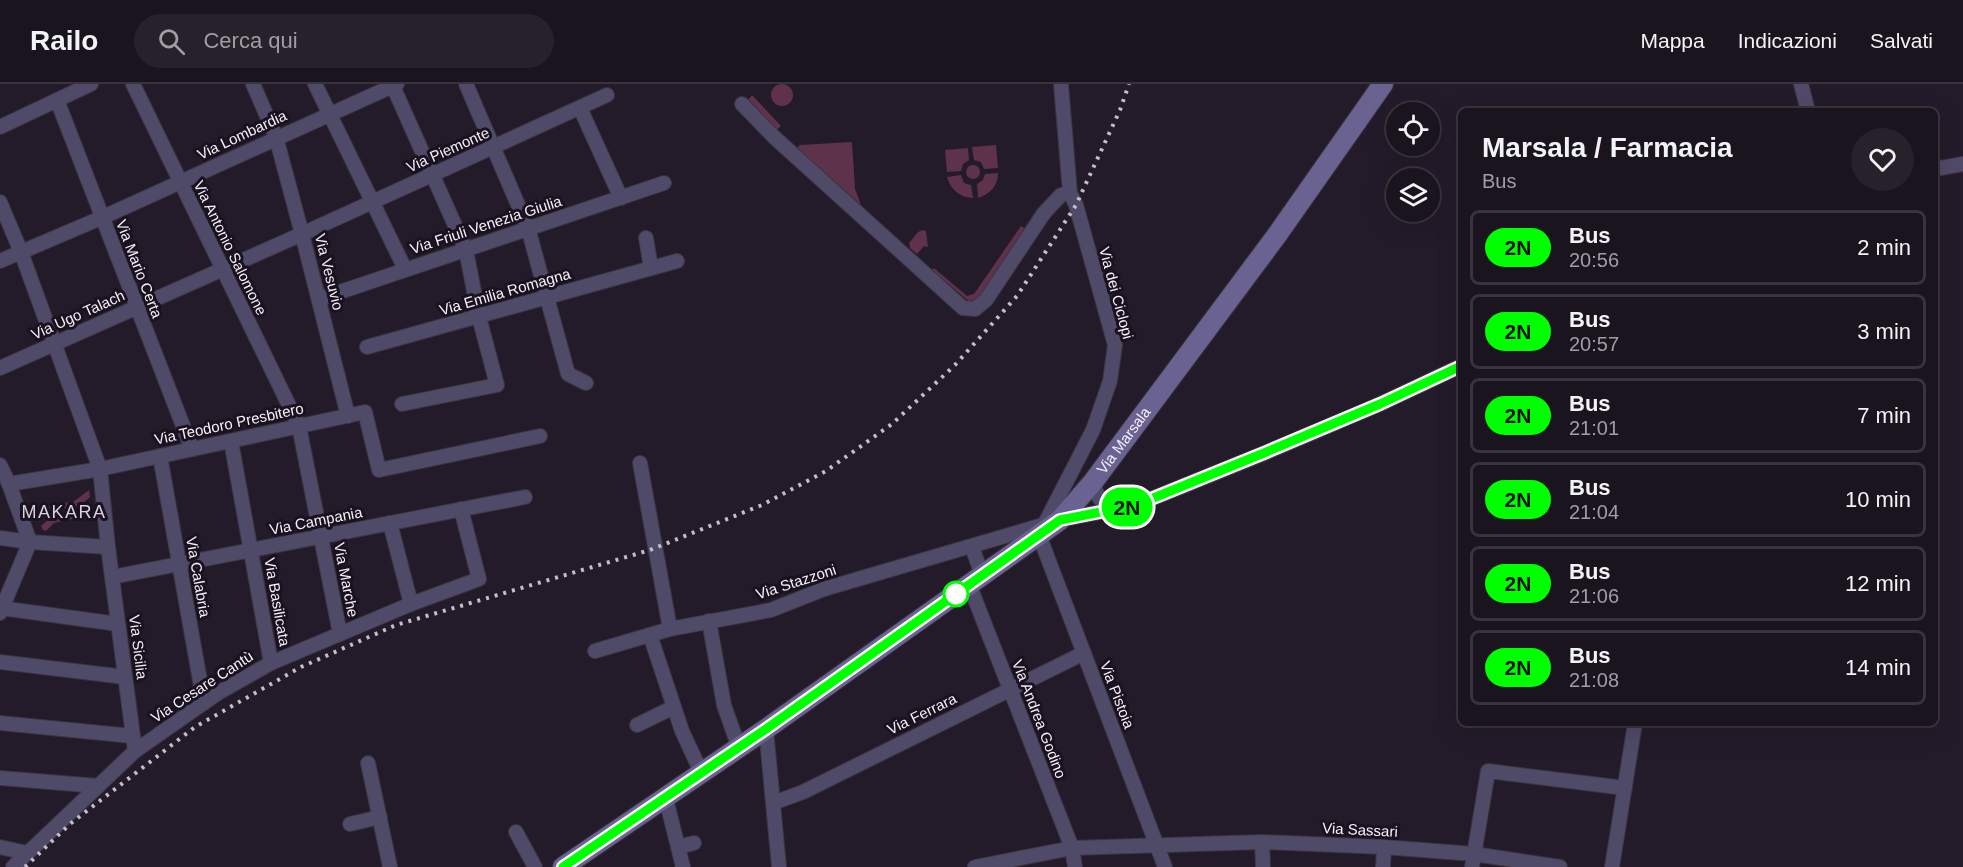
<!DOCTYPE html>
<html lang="it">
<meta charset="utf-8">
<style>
:root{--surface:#1a141f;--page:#27212c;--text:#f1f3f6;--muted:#9f9ea4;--line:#38333d}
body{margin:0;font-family:Arial,sans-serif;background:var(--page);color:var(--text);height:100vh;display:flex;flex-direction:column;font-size:22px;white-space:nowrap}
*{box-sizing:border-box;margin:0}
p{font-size:20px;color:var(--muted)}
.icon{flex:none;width:33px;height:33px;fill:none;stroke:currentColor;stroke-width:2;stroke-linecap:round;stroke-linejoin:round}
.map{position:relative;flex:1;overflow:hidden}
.sheet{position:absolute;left:1458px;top:24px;width:480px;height:618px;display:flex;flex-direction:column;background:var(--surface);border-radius:9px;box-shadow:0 6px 24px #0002,0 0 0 2px var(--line)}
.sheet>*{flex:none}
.badge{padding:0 12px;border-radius:20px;font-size:21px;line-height:39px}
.fabs{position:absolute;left:1386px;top:18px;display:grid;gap:12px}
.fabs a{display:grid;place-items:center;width:54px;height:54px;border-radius:50%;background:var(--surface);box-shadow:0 6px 24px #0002,0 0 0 2px var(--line);font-size:30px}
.map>.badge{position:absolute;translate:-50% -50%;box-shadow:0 0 0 3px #fff}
.round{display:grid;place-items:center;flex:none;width:63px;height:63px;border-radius:32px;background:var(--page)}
.headline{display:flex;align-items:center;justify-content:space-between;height:102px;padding:0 24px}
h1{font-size:28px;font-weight:600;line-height:45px}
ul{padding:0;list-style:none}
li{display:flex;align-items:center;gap:18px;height:75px;margin:0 12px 9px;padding:0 12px;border:3px solid var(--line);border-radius:9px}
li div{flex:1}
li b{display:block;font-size:22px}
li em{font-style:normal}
li .badge{min-width:66px;font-weight:700;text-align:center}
header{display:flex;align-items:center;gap:36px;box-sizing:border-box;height:84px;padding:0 30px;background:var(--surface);border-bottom:2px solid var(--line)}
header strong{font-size:28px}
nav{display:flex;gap:33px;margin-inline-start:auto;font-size:21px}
.search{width:420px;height:54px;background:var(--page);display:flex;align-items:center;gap:15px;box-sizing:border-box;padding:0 21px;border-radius:33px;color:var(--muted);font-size:22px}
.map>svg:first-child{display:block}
.green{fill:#5e324b}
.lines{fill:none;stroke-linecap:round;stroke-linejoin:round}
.minor-casing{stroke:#3c3542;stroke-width:16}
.secondary-casing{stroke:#3c3542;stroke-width:22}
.minor{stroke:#4f4a67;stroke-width:14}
.secondary{stroke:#6a6291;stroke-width:20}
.rail{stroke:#c4bec9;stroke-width:4;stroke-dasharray:3 6;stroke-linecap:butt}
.line-casing{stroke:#fff;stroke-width:14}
.line{stroke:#0f0;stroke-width:9}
.stop-dot{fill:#fff;stroke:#0f0;stroke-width:3}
.labels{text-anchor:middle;stroke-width:6;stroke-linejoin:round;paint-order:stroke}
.street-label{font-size:15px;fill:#f5f0fa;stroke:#1a121f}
.quarter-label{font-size:18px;letter-spacing:1.5px;fill:#dad0e2;stroke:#1a121f}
</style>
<header>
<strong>Railo</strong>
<div class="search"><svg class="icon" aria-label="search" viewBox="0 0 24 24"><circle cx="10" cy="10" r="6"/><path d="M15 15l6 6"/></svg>Cerca qui</div>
<nav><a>Mappa</a><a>Indicazioni</a><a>Salvati</a></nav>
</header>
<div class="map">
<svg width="1963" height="783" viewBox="0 0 1963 783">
<rect width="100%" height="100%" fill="#231b29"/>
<!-- green -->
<g class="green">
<circle cx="782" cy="11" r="11"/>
<path d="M 752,11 L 781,42 L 776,47 L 747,17 Z"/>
<path d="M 852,58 L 855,105 L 861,121 L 797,64 L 800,61 Z"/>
<path d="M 996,61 L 998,84 L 984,85 L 981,78 L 974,76 L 972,63 Z"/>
<path d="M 968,64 L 969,76 L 963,80 L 961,87 L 947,88 L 945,66 Z"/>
<circle cx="973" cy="88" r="7"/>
<path d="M 998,89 C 998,102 990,110 978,114 L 977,100 L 983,96 L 985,90 Z"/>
<path d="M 961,91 L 964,99 L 971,101 L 973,114 C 959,113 951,106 947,93 Z"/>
<path d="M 1021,142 L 1027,146 L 982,211 L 970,218 L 965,214 L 932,186 L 934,184 L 967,212 L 974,210 Z"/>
<path d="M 923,146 L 926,147 L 928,163 L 924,162 L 917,170 L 910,164 L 909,159 L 918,148 Z"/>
<path d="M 89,406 L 90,413 C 83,420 74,425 64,424 L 63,419 L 73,418 Z"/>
<path d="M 91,419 L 91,427 L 74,435 L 67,436 L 66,431 L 76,429 Z"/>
<path d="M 59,420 L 58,426 L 49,428 L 39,438 L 36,431 L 50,422 Z"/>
<path d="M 58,431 L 61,431 L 62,437 L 54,439 L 46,447 L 43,446 L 41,442 L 51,433 Z"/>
</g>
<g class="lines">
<!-- minor casing -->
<g class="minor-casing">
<g id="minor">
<path d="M 133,0 L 299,342 L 340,550"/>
<path d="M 253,0 L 276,53 L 302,150 L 348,332"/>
<path d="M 315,0 L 405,185"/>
<path d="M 392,0 L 466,166 L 479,233 L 497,301 L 402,320"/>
<path d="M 466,0 L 528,144 L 568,290 L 586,299"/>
<path d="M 1801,0 L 1808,27"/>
<path d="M 57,16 L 192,365"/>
<path d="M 742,20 L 774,53 L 963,224 L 975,225 L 986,216 L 1044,129 L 1061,111 L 1070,109"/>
<path d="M 580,24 L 621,114"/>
<path d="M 0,43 L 91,0"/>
<path d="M 1935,85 L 1963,80"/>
<path d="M 0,118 L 21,168 L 100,385 L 108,463 L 30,458 L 9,400 L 100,385 L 365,328 L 379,386 L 540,352"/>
<path d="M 646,154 L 651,184"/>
<path d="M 0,177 L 101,134 L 397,0"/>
<path d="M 319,215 L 664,99"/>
<path d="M 367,263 L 677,177"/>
<path d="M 0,284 L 302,150 L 607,11"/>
<path d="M 231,357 L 271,579"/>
<path d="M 160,372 L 204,619"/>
<path d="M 640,379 L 670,545"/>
<path d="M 0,381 L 9,400"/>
<path d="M 1093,398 C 1097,414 1101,420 1118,425"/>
<path d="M 390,439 L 411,520"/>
<path d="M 1042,445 L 1093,346 L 1110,297 L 1115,261 L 1076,121 L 1070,109 L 1061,0"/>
<path d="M 1039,451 L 1165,783"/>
<path d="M 0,454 L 30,458 L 0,529"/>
<path d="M 108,463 L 135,667"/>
<path d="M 972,463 L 982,491"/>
<path d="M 112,493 L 525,413"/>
<path d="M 969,500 L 1072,764 L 1075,783"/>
<path d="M 0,524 L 118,540"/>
<path d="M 709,537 L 724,621 L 739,664"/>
<path d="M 650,551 L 682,647 L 702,690"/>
<path d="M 595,567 L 670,545 L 771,526 L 824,505 L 1060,436 L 1136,421 L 1265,369 L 1380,320 L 1461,282"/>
<path d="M 0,578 L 125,593"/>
<path d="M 0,639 L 132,652"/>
<path d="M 637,641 L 674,623"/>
<path d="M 766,645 L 779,783"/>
<path d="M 368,679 L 390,783"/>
<path d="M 0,694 L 98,702"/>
<path d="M 666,715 L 683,783"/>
<path d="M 773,719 L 803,708 L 1084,569"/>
<path d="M 350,740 L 380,733"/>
<path d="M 516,748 L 535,783"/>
<path d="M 1262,758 L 1263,783"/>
<path d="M 0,763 L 27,769"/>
<path d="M 678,763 L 694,759"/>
<path d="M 13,783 L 135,667 L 218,609 L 271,579 L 411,520 L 479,495 L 461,425"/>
<path d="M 975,783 L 1072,764 L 1262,758 L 1384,763 L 1474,770 L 1560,783"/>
<path d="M 1383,783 L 1384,763"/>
<path d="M 1472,783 L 1488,687 L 1625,704"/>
<path d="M 1612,783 L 1635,639"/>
</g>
</g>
<!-- secondary casing -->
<g class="secondary-casing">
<g id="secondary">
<path id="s1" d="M 563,783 L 766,645 L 1060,436 L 1093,398 L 1277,151 L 1383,0"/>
</g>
</g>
<!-- minor -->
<use href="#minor" class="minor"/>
<!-- secondary -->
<use href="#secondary" class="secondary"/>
<!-- rail -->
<path class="rail" d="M 25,783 L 70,740 L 195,643 L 301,583 L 396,541 L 650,466 L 762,421 L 826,387 L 892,340 L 955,281 L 1017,212 L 1076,121 L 1120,26 L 1129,0"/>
</g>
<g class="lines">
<!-- line casing -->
<g class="line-casing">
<path id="line" d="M 563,783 L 766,645 L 1060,436 L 1136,421 L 1264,369 L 1380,320 L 1461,282"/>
</g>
<!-- line -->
<use href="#line" class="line"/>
</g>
<!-- markers -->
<circle class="stop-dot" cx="956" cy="510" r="12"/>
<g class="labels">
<!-- street labels -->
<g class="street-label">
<text transform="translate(242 51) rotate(-25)" y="5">Via Lombardia</text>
<text transform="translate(448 66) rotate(-24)" y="5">Via Piemonte</text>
<text transform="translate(486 141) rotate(-18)" y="5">Via Friuli Venezia Giulia</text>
<text transform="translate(230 164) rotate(64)" y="5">Via Antonio Salomone</text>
<text transform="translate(139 185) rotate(69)" y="5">Via Mario Certa</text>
<text transform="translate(329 188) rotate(76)" y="5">Via Vesuvio</text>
<text transform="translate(505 208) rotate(-16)" y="5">Via Emilia Romagna</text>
<text transform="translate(1116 209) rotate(75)" y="5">Via dei Ciclopi</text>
<text transform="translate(78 231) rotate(-24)" y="5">Via Ugo Talach</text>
<text transform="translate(229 340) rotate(-12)" y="5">Via Teodoro Presbitero</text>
<text dy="5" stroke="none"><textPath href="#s1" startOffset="708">Via Marsala</textPath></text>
<text transform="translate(316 437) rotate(-11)" y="5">Via Campania</text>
<text transform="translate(198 493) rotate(80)" y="5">Via Calabria</text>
<text transform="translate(346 496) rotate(79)" y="5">Via Marche</text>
<text transform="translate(796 498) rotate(-18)" y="5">Via Stazzoni</text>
<text transform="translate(277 518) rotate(80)" y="5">Via Basilicata</text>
<text transform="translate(138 563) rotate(83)" y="5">Via Sicilia</text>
<text transform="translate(202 603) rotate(-33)" y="5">Via Cesare Cantù</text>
<text transform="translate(1117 611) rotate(69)" y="5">Via Pistoia</text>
<text transform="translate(922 630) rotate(-26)" y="5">Via Ferrara</text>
<text transform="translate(1039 635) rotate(69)" y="5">Via Andrea Godino</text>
<text transform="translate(1360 746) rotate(3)" y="5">Via Sassari</text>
</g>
<!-- quarter labels -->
<g class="quarter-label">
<text x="64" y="434">MAKARA</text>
</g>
</g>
</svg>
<div class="fabs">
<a><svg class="icon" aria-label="locate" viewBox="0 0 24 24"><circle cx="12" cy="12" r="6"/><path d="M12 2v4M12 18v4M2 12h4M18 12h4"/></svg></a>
<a><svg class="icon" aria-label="layers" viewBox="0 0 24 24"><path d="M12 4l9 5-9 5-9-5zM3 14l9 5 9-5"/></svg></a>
</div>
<b class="badge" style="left:1127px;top:423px;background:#0f0;color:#111">2N</b>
<section class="sheet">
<div class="headline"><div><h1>Marsala / Farmacia</h1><p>Bus</p></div><a class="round"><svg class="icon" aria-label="heart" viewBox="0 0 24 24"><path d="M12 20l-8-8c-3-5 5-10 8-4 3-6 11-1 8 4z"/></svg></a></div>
<ul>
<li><span class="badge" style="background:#0f0;color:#111">2N</span><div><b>Bus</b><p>20:56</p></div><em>2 min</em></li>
<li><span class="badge" style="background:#0f0;color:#111">2N</span><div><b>Bus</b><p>20:57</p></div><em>3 min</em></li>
<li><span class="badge" style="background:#0f0;color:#111">2N</span><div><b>Bus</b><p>21:01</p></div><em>7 min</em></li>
<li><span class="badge" style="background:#0f0;color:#111">2N</span><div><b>Bus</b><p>21:04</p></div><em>10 min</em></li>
<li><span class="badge" style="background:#0f0;color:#111">2N</span><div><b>Bus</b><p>21:06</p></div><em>12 min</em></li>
<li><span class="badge" style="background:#0f0;color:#111">2N</span><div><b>Bus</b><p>21:08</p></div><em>14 min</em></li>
</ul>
</section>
</div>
